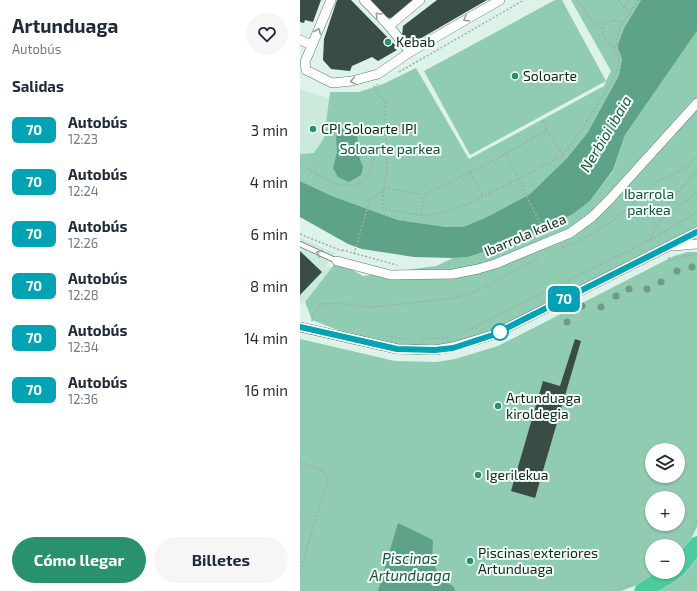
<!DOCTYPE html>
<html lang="es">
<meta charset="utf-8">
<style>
:root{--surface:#fff;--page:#f6f6f7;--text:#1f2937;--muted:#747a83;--accent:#2a916e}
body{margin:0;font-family:"Exo 2",sans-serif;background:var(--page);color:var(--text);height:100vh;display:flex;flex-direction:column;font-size:15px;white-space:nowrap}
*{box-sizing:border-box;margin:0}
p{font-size:13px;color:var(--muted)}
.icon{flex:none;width:22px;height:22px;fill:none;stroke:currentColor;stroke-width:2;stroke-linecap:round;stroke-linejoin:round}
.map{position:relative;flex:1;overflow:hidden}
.sheet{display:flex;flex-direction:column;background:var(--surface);width:300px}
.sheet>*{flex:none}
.badge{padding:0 8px;border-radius:6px;font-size:14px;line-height:26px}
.fabs{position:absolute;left:345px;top:443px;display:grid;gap:8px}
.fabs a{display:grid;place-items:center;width:40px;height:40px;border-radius:50%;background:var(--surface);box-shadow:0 1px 3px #0004;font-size:20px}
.map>.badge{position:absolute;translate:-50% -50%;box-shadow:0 0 0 2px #fff}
h2{padding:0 12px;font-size:15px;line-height:36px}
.round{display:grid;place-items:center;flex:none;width:42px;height:42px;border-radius:21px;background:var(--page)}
.head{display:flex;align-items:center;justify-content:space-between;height:68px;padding:0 12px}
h1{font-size:19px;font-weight:700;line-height:30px}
.action{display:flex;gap:8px;margin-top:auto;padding:8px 12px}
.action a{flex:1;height:46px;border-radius:24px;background:var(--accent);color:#fff;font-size:16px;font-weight:700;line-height:46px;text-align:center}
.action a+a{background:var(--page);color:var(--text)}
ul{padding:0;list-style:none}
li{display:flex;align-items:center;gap:12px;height:52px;padding:0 12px}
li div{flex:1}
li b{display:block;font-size:15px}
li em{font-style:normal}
li .badge{min-width:44px;font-weight:700;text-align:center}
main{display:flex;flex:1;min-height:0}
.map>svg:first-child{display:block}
.built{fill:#cceadc}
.green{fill:#8fccb1;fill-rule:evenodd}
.water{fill:#5ea387}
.building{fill:#3a4d44}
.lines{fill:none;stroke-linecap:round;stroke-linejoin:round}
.service-casing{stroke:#64786f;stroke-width:6}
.minor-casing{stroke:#64786f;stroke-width:10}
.motorway-casing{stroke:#d1d3d2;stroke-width:18}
.path{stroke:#9eafa7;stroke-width:1.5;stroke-dasharray:2 2;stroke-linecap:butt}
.service{stroke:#fff;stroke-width:4.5}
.minor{stroke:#fff;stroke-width:9}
.motorway{stroke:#4ccc9e;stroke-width:17}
.tree{fill:#71998a}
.oneway{stroke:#989c9a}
.line-casing{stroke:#fff;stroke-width:9}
.line{stroke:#00a3b4;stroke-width:6}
.poi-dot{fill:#2a916e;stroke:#f1fef8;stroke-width:1.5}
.stop-dot{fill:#fff;stroke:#00a3b4;stroke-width:2}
.labels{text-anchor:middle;stroke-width:4;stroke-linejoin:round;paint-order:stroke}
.poi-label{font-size:14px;fill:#1a221e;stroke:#f1fef8;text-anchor:start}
.park-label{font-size:14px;fill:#18503c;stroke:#f1fef8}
.street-label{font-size:14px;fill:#1a221e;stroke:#f1fef8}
.water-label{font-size:15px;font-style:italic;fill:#1d5440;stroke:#f1fef8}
</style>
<main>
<section class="sheet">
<div class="head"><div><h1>Artunduaga</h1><p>Autobús</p></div><a class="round"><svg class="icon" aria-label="heart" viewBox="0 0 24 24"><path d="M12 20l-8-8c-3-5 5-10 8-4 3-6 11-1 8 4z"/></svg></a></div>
<h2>Salidas</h2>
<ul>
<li><span class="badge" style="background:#00a3b4;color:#fff">70</span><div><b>Autobús</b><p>12:23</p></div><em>3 min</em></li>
<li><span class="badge" style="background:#00a3b4;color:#fff">70</span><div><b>Autobús</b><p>12:24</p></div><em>4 min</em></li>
<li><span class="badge" style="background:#00a3b4;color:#fff">70</span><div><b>Autobús</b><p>12:26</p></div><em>6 min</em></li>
<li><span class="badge" style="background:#00a3b4;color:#fff">70</span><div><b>Autobús</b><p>12:28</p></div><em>8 min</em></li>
<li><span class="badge" style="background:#00a3b4;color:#fff">70</span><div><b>Autobús</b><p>12:34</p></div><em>14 min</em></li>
<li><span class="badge" style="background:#00a3b4;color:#fff">70</span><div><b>Autobús</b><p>12:36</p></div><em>16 min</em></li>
</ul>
<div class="action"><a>Cómo llegar</a><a>Billetes</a></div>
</section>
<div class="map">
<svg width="397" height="591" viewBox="0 0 397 591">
<rect width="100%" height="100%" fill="#ddf3e9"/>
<!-- built -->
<g class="built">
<path d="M 0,89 L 29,98 L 24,138 L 14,153 L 0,154 Z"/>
<path d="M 0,238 L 35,253 L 26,266 L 35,269 L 12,295 L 0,305 Z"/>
</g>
<!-- green -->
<g class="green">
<path d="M 255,0 L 262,0 L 306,81 L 311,71 L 271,0 L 341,0 L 324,28 L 318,44 L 318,49 L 322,59 L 319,75 L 288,132 L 267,158 L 230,194 L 187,217 L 163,227 L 146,227 L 98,220 L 32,196 L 0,181 L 0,154 L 14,153 L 24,138 L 30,92 L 59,92 L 83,84 L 116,68 L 169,159 L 304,86 L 306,81 L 170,155 L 124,71 Z"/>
<path d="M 397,31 L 397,229 L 193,335 L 153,347 L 79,346 L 12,320 L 5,302 L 37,261 L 63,276 L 136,266 L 153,258 L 168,257 L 193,249 L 239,231 L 273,214 L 290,201 L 313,171 L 325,135 Z"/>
<path d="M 388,252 L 397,252 L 397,527 L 389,543 L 378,557 L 378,546 L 352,546 L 352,572 L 361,572 L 343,583 L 321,591 L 0,591 L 0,339 L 95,361 L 136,362 L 155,359 L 198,346 L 374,256 ZM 352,450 L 378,450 L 378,476 L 352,476 ZM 352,498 L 378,498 L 378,524 L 352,524 Z"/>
<path d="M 397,552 L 397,591 L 355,591 Z"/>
</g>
<!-- water -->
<g class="water">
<path d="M 341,0 L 397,0 L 397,31 L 325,135 L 313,170 L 290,201 L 273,214 L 239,231 L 193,249 L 168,257 L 153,258 L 114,257 L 62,249 L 48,244 L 0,217 L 0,181 L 32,196 L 98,220 L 146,227 L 163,227 L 187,217 L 230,194 L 267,158 L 288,132 L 319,75 L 322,59 L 318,49 L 318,44 L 324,28 Z"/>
<path d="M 42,128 L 49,128 L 57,134 L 58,154 L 63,167 L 61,175 L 49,182 L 38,177 L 33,168 L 37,152 L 36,134 Z"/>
<path d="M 98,523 L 133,540 L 132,560 L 140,578 L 154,587 L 155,591 L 78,591 Z"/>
</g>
<!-- building -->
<g class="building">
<path d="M 0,0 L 21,0 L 13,22 L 5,20 L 4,23 L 0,22 Z"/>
<path d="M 37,0 L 51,0 L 95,45 L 94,48 L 97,50 L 78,61 L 72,57 L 52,66 L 50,71 L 31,69 L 23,60 L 24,39 Z"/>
<path d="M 68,0 L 117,0 L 94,19 L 85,17 Z"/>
<path d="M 137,0 L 187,0 L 111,44 L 102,36 L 103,26 Z"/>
<path d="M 0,251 L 22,272 L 0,295 Z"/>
<path d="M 275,339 L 281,341 L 235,498 L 211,491 L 243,381 L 260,386 Z"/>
</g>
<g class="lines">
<!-- service casing -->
<g class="service-casing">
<path id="service" d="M 0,244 L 37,261"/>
</g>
<!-- minor casing -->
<g class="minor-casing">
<g id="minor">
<path d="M 31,0 L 5,62 L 6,70 L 32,83 L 52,81 L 78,74 L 110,52 L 200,0"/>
<path d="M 64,0 L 89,26 L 110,52"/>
<path d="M 89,26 L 120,0"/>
<path d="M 0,40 L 12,45"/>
<path d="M 373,246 L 397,244"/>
<path d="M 37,261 L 91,275 L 153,274 L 178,269 L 195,264 L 270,233 L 292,217 L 310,199 L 397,103"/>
<path d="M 0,327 L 97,349 L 135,350 L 153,347 L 193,335 L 397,232"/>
</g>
</g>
<!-- motorway casing -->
<g class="motorway-casing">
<g id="motorway">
<path d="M 378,568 L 397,545"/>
<path d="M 343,591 L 373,572"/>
</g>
</g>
<!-- path -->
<g class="path">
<path d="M 277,0 L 291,20 L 303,30"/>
<path d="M 318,0 L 329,12"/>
<path d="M 324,7 L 329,0"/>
<path d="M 314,48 L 302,35 L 304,24 L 314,20 L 323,22"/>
<path d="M 99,72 L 224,0"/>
<path d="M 247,130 L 263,155"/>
<path d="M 206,153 L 245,234"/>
<path d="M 0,164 C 19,174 48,199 67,176 C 70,173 70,169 72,165 C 75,157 77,153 78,144 L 86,144"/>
<path d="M 170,172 L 183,196"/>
<path d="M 84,188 L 124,195 L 196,159 L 247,130 L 242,120"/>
<path d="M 83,191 L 83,209 L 118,215 L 131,215 L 165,205 L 219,179 L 263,155 L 283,128 L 311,83 L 318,68 L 319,61 L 315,49 L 320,27 L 338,0"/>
<path d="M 121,215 L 124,195"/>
<path d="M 360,221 L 397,193"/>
<path d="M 0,234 L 42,251"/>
<path d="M 350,240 L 368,204 L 397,170"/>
<path d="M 262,247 L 273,245 L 310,223 L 358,181 L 382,170 L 397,157"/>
<path d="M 42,250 L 97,265"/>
<path d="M 54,254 L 70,199 L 83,191 L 87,172 L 85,103 L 74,87 L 78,84"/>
<path d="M 369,257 L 369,261 L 388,255 L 397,255"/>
<path d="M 12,321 L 13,314 L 22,304 L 40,303 L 69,307 L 84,306 L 148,299 L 169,294 L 187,286 L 239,257"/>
<path d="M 160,334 L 350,240 L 397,212"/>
<path d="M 87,336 L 105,339"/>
<path d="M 122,339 L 150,337"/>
<path d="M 0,462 L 21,469 L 28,479 L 0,571"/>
<path d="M 391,533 L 397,520"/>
<path d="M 313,591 L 332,584"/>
</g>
<!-- service -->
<use href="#service" class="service"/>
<!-- minor -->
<use href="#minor" class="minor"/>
<!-- motorway -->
<use href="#motorway" class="motorway"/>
</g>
<!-- trees -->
<g class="tree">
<circle cx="392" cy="267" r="3.5"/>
<circle cx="377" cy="271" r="3.5"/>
<circle cx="361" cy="282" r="3.5"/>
<circle cx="329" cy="289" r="3.5"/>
<circle cx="347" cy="289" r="3.5"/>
<circle cx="316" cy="296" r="3.5"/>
<circle cx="282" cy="306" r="3.5"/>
<circle cx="301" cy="307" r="3.5"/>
<circle cx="267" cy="322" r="3.5"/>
</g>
<!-- one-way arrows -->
<defs><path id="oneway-chevron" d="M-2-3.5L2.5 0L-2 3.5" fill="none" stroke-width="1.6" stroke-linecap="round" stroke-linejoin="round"/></defs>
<g class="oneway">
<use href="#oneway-chevron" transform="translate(78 15) rotate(-134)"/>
<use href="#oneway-chevron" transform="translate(166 19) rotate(150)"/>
<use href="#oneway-chevron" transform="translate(18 31) rotate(-68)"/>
<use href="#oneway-chevron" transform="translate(53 81) rotate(170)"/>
<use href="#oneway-chevron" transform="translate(19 253) rotate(-156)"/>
</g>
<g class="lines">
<!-- line casing -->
<g class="line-casing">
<path id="line" d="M 0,327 L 97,349 L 135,350 L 153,348 L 193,335 L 397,232"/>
</g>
<!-- line -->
<use href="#line" class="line"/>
</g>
<!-- markers -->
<g class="poi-dot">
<circle cx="88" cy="42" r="4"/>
<circle cx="215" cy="76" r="4"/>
<circle cx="13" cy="129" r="4"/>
<circle cx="198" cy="406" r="4"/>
<circle cx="178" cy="475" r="4"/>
<circle cx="170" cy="561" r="4"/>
</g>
<circle class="stop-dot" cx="200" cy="332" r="8"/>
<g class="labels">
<!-- poi labels -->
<g class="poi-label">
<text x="96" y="47">Kebab</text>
<text x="223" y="81">Soloarte</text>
<text x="21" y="134">CPI Soloarte IPI</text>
<text x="206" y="403">Artunduaga<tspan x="206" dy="16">kiroldegia</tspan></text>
<text x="186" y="480">Igerilekua</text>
<text x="178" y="558">Piscinas exteriores<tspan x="178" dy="16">Artunduaga</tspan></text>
</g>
<!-- park labels -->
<g class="park-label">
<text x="90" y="154">Soloarte parkea</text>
<text x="349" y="199">Ibarrola<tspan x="349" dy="16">parkea</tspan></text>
</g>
<!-- street labels -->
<g class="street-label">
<text transform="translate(225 235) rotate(-23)" y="5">Ibarrola kalea</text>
</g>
<!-- water labels -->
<g class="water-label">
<text transform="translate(306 134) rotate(-59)" y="5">Nerbioi ibaia</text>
<text x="110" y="564">Piscinas<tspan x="110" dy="17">Artunduaga</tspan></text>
</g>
</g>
</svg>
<div class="fabs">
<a><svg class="icon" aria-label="layers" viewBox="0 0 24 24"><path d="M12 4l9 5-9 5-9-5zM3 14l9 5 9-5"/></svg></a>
<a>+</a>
<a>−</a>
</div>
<b class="badge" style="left:264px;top:299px;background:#00a3b4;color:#fff">70</b>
</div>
</main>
